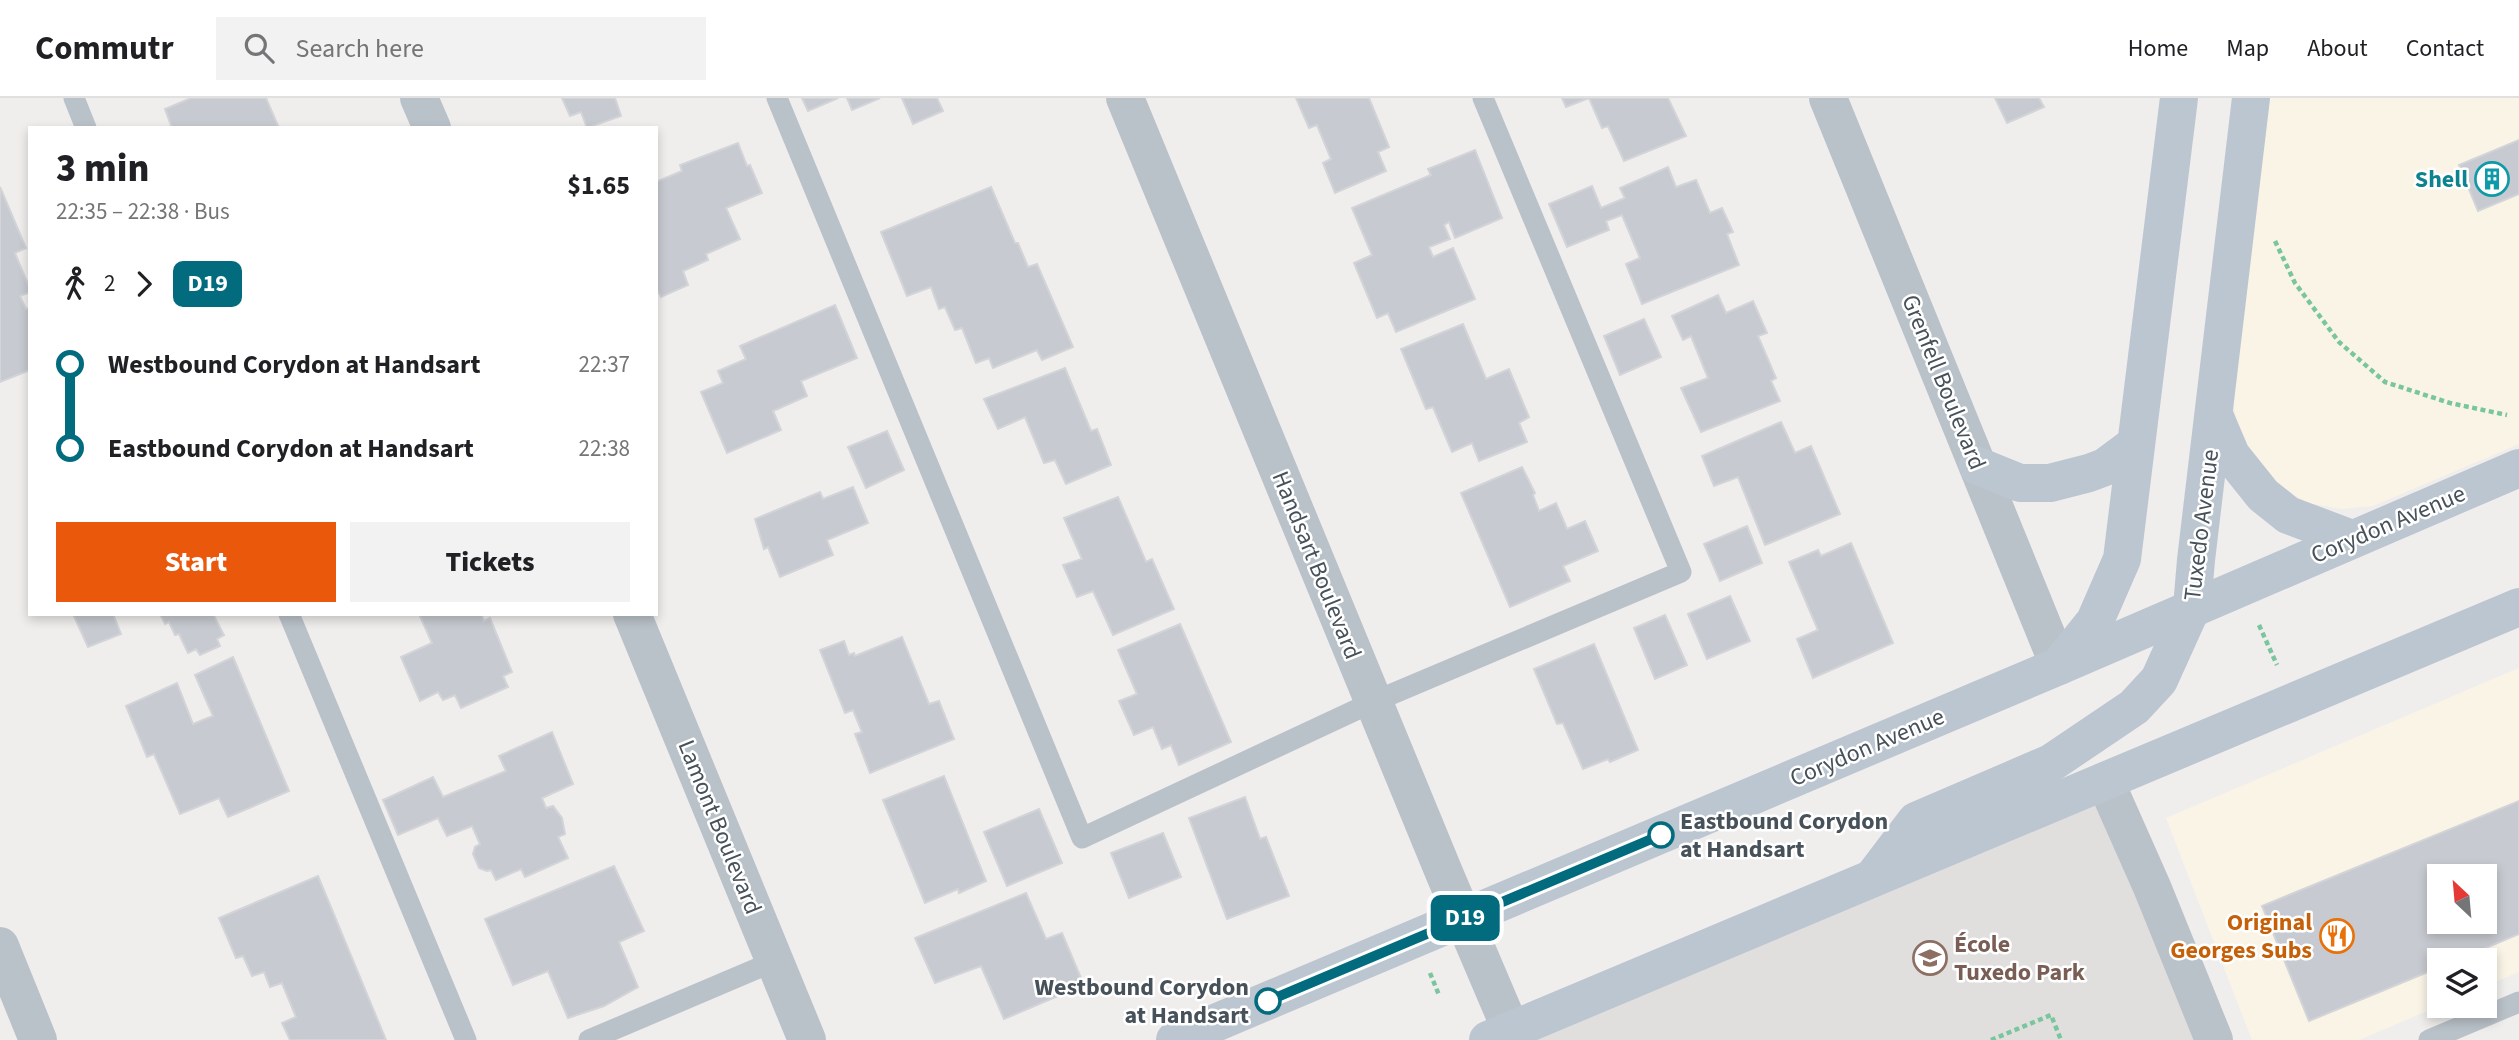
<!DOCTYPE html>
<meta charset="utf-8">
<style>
:root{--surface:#fff;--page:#f2f2f2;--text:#202124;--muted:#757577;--line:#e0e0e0;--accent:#ea580c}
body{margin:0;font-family:"Source Sans 3",sans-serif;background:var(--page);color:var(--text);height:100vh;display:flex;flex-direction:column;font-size:26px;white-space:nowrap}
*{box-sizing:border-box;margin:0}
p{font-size:23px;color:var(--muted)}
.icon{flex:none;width:38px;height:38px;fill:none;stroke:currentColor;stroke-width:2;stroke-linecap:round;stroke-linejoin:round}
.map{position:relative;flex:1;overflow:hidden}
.side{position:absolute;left:28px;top:28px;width:630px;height:490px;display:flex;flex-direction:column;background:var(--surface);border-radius:0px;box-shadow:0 4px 10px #0003}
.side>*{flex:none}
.badge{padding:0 14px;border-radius:10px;font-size:24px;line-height:46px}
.needle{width:46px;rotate:334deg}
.controls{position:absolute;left:2427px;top:766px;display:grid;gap:14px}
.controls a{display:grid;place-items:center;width:70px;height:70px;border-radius:0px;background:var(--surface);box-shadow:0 4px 10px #0003;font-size:35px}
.map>.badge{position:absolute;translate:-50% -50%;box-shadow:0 0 0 4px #fff}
.legs{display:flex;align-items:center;gap:10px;height:77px;padding:0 28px;font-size:23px}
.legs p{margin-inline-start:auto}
.overview{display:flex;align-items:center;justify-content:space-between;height:119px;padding:0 28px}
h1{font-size:38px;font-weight:800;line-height:52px}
.action{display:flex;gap:14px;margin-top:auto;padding:14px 28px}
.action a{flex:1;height:80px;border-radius:0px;background:var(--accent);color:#fff;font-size:28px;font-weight:800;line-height:80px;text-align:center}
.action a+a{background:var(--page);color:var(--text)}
ul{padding:0 28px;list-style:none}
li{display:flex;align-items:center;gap:24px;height:84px;font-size:26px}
li i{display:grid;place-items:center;width:10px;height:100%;margin:0 9px;background:currentColor}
li i::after{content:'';width:18px;height:18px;margin:-9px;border:5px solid;border-radius:50%;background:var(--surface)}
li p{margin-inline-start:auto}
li:first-child i{background:linear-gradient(#0000 50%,currentColor 0)}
li:last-child i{background:linear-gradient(currentColor 50%,#0000 0)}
header{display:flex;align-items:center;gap:42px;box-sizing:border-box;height:98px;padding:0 35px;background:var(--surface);border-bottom:2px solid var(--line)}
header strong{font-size:33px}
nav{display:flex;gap:38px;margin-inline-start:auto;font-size:24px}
.search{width:490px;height:63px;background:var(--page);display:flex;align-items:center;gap:18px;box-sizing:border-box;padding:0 24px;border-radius:0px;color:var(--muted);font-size:26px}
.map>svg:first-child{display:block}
.commercial{fill:#faf4e7;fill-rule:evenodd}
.education{fill:#e1dede}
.building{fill:#c7cad0;stroke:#d2d4d8;stroke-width:2;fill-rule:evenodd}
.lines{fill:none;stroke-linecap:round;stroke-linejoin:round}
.path{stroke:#79c59d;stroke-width:4.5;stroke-dasharray:5 3.5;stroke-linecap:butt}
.service{stroke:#bac2c9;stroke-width:21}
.minor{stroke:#bac2c9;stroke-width:38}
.secondary{stroke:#bcc6d0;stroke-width:38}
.line-1-casing{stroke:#fff;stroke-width:16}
.line-1{stroke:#026c7e;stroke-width:10}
.stop-1-dot{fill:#fff;stroke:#026c7e;stroke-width:3.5}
.labels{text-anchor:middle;stroke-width:5;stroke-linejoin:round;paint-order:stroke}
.culture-label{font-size:24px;font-weight:bold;fill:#0d838f;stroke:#fff;text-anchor:end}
.street-label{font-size:24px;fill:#475159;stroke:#fff}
.stop-label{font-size:24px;font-weight:bold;fill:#475159;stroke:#fff;text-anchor:start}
.food-label{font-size:24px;font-weight:bold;fill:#c56008;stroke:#fff;text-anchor:end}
.education-label{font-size:24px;font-weight:bold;fill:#785e54;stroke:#fff;text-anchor:start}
</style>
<header>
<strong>Commutr</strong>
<div class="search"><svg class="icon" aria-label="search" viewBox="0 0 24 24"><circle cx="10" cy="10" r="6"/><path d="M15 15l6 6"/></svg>Search here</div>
<nav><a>Home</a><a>Map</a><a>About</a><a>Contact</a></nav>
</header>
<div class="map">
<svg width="2519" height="942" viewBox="0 0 2519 942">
<rect width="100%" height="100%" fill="#f0eded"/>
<!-- commercial -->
<g class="commercial">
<path d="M 2251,0 L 2519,0 L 2519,346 L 2373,408 L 2341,411 L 2308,405 L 2279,389 L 2239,337 L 2233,304 Z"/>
<path d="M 2519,570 L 2519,874 L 2485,888 L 2485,863 L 2440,863 L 2439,908 L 2359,942 L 2252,942 L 2166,720 ZM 2440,779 L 2485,779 L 2485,824 L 2440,824 Z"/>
</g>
<!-- education -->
<path class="education" d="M 2105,683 L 2214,942 L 1488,942 Z"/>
<!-- building -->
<g class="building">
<path d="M 191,0 L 266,0 L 279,30 L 172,30 L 165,11 Z"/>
<path d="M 562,0 L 615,0 L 621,18 L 587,30 L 581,14 L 570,18 Z"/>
<path d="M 802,0 L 838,0 L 808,13 Z"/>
<path d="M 847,0 L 880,0 L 852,12 Z"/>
<path d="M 902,0 L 937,0 L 943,13 L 913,26 Z"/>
<path d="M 1296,0 L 1369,0 L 1389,49 L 1378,54 L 1386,73 L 1335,95 L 1323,65 L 1331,61 L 1317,27 L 1309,30 Z"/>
<path d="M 1562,0 L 1668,0 L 1686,38 L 1624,63 L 1608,28 L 1602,30 L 1589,0 L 1566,9 Z"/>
<path d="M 1995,0 L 2039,0 L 2044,9 L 2007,25 Z"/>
<path d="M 2519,42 L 2519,96 L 2478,113 L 2459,67 Z"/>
<path d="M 738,45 L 747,68 L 750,67 L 762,95 L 726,110 L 740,141 L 706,156 L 708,162 L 683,173 L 688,187 L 661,199 L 656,190 L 656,84 L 682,73 L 680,67 Z"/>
<path d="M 1475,52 L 1502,120 L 1455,140 L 1449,124 L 1444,127 L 1450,141 L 1429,149 L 1433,159 L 1453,150 L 1475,201 L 1396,234 L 1388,215 L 1377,220 L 1354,165 L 1372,157 L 1352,110 L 1431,77 L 1428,71 Z"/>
<path d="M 1668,69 L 1676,89 L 1696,82 L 1710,115 L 1722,110 L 1733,134 L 1727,136 L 1739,167 L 1642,206 L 1626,166 L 1640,160 L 1622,117 L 1606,123 L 1609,132 L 1567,149 L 1549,106 L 1592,88 L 1601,110 L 1625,100 L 1620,90 Z"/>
<path d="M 0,89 L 26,150 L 15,155 L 30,191 L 30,194 L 20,198 L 26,211 L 30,210 L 30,272 L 0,284 Z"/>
<path d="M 991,89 L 1015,145 L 1018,145 L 1028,169 L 1037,166 L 1073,249 L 1042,262 L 1037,252 L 993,270 L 989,260 L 976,265 L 962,230 L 955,232 L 945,209 L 939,211 L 931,189 L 907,198 L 881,134 Z"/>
<path d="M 1718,197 L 1726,215 L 1753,203 L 1767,235 L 1758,238 L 1776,280 L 1771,283 L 1780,303 L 1701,334 L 1681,290 L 1708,280 L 1691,238 L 1683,242 L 1672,218 Z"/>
<path d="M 835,207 L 857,260 L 801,283 L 807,298 L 773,313 L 781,332 L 727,355 L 701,294 L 723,285 L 718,273 L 746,261 L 740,248 Z"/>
<path d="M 1644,221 L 1661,259 L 1620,277 L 1604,238 Z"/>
<path d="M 1463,226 L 1486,281 L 1509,271 L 1529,319 L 1519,325 L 1527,344 L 1479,363 L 1472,345 L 1452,354 L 1433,309 L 1426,311 L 1401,251 Z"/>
<path d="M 1065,270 L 1091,333 L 1097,331 L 1111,367 L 1066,386 L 1055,362 L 1044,365 L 1025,319 L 998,331 L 984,301 Z"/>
<path d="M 1781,324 L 1795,355 L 1811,348 L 1840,416 L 1765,447 L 1738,379 L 1714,388 L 1702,358 Z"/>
<path d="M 887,333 L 904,372 L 866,390 L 848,349 Z"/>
<path d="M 1522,369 L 1535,395 L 1533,397 L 1539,413 L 1556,405 L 1567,431 L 1585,423 L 1598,453 L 1563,468 L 1570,483 L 1510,509 L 1461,395 Z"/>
<path d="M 853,389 L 868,425 L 827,442 L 833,457 L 780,479 L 768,449 L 764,451 L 755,421 L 820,394 L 823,401 Z"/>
<path d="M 1118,399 L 1146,464 L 1152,461 L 1174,511 L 1113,537 L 1093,493 L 1077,499 L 1063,467 L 1082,461 L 1064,420 Z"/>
<path d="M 1747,428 L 1762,465 L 1720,483 L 1704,446 Z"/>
<path d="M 1851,445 L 1893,545 L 1813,580 L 1797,541 L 1818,532 L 1789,464 L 1818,452 L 1821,458 Z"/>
<path d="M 1730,498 L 1750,543 L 1707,561 L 1688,516 Z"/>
<path d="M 73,516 L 113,516 L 121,536 L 88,549 Z"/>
<path d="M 160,516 L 213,516 L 224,537 L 217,541 L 220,548 L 200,557 L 196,551 L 188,555 L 179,536 L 175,537 L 169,524 L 165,526 Z"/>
<path d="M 419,516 L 481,516 L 484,523 L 490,520 L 512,574 L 503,578 L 508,589 L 461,610 L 455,597 L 443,602 L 438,594 L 420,603 L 401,559 L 432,545 Z"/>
<path d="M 1665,517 L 1687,567 L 1655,581 L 1634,530 Z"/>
<path d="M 1180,526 L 1231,644 L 1179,667 L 1171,647 L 1162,651 L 1153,629 L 1134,637 L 1119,603 L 1137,596 L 1118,552 Z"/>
<path d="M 902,539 L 929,606 L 939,603 L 954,641 L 870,675 L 855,636 L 862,634 L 853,612 L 845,615 L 820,552 L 844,543 L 849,557 L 854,555 L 855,558 Z"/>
<path d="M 1594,546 L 1638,652 L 1610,664 L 1608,661 L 1583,671 L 1563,625 L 1557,626 L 1534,571 Z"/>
<path d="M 233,559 L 289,693 L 228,719 L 219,700 L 180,716 L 154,656 L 147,659 L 126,608 L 177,585 L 193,626 L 213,618 L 195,577 Z"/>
<path d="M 552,634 L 573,686 L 542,700 L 546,710 L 553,708 L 562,720 L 565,736 L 558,739 L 568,760 L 525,779 L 521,771 L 496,782 L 491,772 L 487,773 L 479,770 L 473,756 L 475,749 L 480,746 L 472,728 L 447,738 L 438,720 L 398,737 L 383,702 L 433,679 L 443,699 L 506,673 L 499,658 Z"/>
<path d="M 944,678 L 986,783 L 959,795 L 958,791 L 925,805 L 883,702 Z"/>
<path d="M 1245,699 L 1260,741 L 1266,739 L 1289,798 L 1227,821 L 1189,720 Z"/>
<path d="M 2519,703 L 2519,836 L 2455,863 L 2440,863 L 2440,869 L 2309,923 L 2262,808 ZM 2440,779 L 2485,779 L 2485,824 L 2440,824 Z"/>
<path d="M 1039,711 L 1062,765 L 1007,788 L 984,734 Z"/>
<path d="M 1163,735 L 1181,779 L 1129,800 L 1111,755 Z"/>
<path d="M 614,768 L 644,833 L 619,844 L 638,889 L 604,908 L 568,920 L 548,873 L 513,887 L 485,821 Z"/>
<path d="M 318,778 L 386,942 L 290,942 L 282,925 L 296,919 L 282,885 L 270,889 L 264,874 L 252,878 L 243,858 L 236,860 L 219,820 Z"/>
<path d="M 1026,795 L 1046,841 L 1062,835 L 1084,887 L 1004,921 L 981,868 L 935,885 L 915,840 Z"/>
</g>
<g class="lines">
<!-- path -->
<g class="path">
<path d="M 2275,143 L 2295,185 L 2339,244 L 2385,284 L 2450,305 L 2507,317"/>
<path d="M 2259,527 L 2277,567"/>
<path d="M 1430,875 L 1439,897"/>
<path d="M 1991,942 L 2051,917 L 2061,942"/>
</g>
<!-- service -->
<g class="service">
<path d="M 74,0 L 86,30"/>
<path d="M 777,0 L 1082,740 L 1373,604 L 1681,474 L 1483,0"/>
<path d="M 289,516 L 466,942"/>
<path d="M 589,942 L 775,863"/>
<path d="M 2429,942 L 2519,904"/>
</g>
<!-- minor -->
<g class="minor">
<path d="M 419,0 L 432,30"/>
<path d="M 1125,0 L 1445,777 L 1511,932"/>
<path d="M 1828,0 L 2059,568"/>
<path d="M 632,516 L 807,942"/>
<path d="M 2105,683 L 2152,789 L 2214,942"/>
<path d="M 0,848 L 38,942"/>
</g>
<!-- secondary -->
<g class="secondary">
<path d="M 2214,317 L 2231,357 L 2263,397 L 2288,417 L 2352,441"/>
<path d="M 1978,368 L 2020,385 L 2050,385 L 2089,375 L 2105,369 L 2136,346"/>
<path d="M 2063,563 L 2095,523 L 2122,461 L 2179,0"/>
<path d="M 1875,777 L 1916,723 L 2051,665 L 2134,609 L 2159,582 L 2192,509 L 2196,462 L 2251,0"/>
<path d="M 1175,942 L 2059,568 L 2519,370"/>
<path d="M 1488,942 L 2519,509"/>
</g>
</g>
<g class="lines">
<!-- line-1 casing -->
<g class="line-1-casing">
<path id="line-1" d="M 1268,903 L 1661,737"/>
</g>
<!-- line-1 -->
<use href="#line-1" class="line-1"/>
</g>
<!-- icons -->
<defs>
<g id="building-ring" transform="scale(1.75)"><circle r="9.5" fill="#fff" stroke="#0f9aa8" stroke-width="1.5"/><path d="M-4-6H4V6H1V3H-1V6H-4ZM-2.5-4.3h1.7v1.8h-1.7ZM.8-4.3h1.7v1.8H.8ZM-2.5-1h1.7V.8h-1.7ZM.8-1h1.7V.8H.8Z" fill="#0f9aa8"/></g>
<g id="restaurant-ring" transform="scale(1.75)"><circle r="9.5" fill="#fff" stroke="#e8710a" stroke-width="1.5"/><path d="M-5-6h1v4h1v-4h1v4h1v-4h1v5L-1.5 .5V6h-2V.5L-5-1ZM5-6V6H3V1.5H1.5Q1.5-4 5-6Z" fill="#e8710a"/></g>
<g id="school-ring" transform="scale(1.75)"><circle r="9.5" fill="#fff" stroke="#8d6e63" stroke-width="1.5"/><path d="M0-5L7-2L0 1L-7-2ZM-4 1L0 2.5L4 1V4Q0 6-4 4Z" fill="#8d6e63"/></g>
</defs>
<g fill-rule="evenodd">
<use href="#building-ring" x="2492" y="81"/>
<use href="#restaurant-ring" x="2337" y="838"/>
<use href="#school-ring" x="1930" y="860"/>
</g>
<!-- markers -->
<g class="stop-1-dot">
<circle cx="1661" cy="737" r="12"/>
<circle cx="1268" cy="903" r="12"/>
</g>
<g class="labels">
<!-- culture labels -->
<g class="culture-label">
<text x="2468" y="89">Shell</text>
</g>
<!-- street labels -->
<g class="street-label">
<text transform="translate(1944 284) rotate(68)" y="8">Grenfell Boulevard</text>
<text transform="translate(2388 426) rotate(-23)" y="8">Corydon Avenue</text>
<text transform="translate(2201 427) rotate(-83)" y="8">Tuxedo Avenue</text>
<text transform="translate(1317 467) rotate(68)" y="8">Handsart Boulevard</text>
<text transform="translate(1867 649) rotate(-23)" y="8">Corydon Avenue</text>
<text transform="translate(720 729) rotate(68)" y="8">Lamont Boulevard</text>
</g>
<!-- stop labels -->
<g class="stop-label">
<text x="1680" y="731">Eastbound Corydon<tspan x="1680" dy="28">at Handsart</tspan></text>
<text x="1249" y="897" text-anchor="end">Westbound Corydon<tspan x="1249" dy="28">at Handsart</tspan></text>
</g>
<!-- food labels -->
<g class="food-label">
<text x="2312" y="832">Original<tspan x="2312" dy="28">Georges Subs</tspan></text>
</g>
<!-- education labels -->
<g class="education-label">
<text x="1954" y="854">École<tspan x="1954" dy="28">Tuxedo Park</tspan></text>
</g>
</g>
</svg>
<div class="controls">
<a><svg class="needle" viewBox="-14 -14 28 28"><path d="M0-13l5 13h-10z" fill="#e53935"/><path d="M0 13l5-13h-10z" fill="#757577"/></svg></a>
<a><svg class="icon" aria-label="layers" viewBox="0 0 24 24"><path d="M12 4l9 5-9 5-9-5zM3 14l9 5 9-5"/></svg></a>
</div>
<b class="badge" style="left:1465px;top:820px;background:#026c7e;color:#fff">D19</b>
<section class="side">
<div class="overview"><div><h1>3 min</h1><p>22:35 – 22:38 · Bus</p></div><b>$1.65</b></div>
<div class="legs"><svg class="icon" aria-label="walk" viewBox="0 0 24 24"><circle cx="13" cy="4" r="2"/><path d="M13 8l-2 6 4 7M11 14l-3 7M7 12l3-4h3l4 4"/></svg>2<svg class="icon" aria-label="forward" viewBox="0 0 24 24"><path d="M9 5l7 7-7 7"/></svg><b class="badge" style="background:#026c7e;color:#fff">D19</b></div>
<ul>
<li><i style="color:#026c7e"></i><b>Westbound Corydon at Handsart</b><p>22:37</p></li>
<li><i style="color:#026c7e"></i><b>Eastbound Corydon at Handsart</b><p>22:38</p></li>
</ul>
<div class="action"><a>Start</a><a>Tickets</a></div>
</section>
</div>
